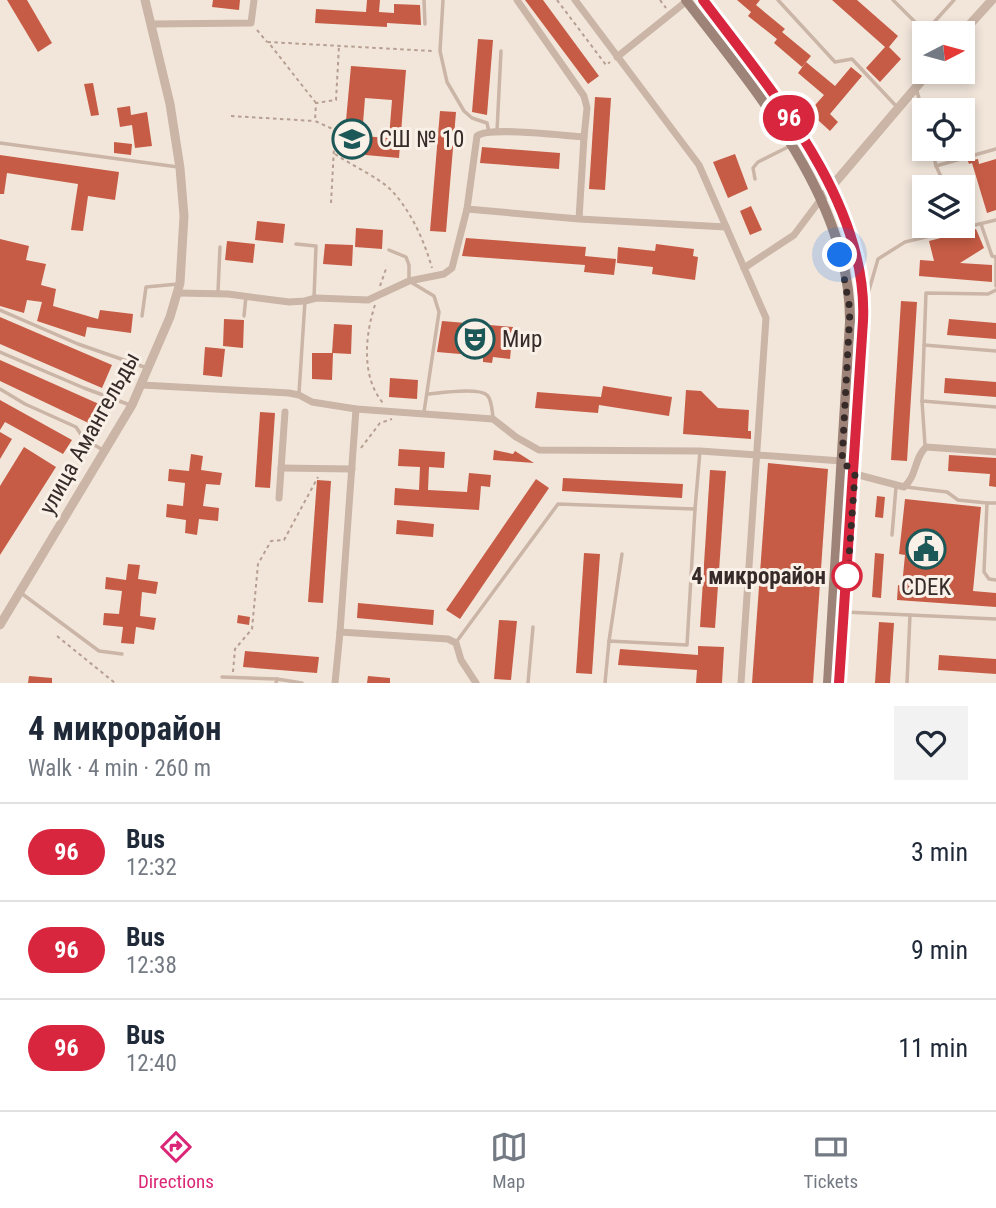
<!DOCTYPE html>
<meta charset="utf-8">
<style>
:root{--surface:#fff;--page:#f2f2f3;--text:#1f2937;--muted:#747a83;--line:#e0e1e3;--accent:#db2777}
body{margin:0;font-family:"Roboto Condensed",sans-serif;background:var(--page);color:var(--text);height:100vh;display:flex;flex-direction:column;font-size:26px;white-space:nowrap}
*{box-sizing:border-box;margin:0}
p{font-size:23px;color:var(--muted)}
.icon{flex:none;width:38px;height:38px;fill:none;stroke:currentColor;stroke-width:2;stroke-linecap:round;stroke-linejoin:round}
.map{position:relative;height:683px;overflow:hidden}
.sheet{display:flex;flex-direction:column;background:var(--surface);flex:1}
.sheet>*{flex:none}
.badge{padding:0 14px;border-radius:23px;font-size:24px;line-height:46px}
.needle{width:46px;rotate:84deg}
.tools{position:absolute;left:912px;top:21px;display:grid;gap:14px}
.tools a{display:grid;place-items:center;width:63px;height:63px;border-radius:0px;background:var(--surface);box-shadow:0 4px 10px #0003;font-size:35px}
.you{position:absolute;width:35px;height:35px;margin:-18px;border:5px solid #fff;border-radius:50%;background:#1a73e8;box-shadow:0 0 0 10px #1a73e833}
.map>.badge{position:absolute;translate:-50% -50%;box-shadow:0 0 0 4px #fff}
.round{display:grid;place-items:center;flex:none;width:74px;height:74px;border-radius:0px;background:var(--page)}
.head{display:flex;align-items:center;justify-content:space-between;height:119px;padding:0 28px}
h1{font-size:33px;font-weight:700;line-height:52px}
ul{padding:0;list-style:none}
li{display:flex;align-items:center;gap:21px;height:98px;padding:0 28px;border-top:2px solid var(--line)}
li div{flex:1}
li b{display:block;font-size:26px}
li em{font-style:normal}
li .badge{min-width:77px;font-weight:700;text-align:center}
.dock{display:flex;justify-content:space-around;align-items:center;height:98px;border-top:2px solid var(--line);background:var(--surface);font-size:19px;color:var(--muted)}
.dock a{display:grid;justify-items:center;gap:4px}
.dock .current{color:var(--accent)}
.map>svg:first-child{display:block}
.building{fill:#c65c45;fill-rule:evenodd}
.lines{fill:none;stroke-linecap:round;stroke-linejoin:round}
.path{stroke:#b69f91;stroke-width:2;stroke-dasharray:3.5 3.5;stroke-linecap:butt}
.service{stroke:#cab5a7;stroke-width:3.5}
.minor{stroke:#cab5a7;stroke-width:7}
.tertiary{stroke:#cab5a7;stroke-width:9}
.secondary{stroke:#9e8478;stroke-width:10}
.line-casing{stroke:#fff;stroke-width:16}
.line{stroke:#d7263d;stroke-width:10}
.walk{stroke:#362b28;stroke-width:7;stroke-dasharray:0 12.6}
.stop-dot{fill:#fff;stroke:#d7263d;stroke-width:3.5}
.labels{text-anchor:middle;stroke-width:6;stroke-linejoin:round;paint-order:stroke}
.poi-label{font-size:23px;fill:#362b28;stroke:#f9f0e8;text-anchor:start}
.street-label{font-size:23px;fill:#362b28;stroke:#f9f0e8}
.stop-label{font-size:23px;font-weight:bold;fill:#362b28;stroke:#f9f0e8;text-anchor:end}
</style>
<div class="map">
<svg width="996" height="683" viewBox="0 0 996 683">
<rect width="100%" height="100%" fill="#f2e6db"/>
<!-- building -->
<g class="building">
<path d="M 7,0 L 27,0 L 52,43 L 38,52 Z"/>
<path d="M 213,0 L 240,0 L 239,10 L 212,7 Z"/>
<path d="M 367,0 L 380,0 L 379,12 L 394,13 L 394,4 L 420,5 L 421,25 L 387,23 L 387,27 L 315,23 L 316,9 L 366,12 Z"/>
<path d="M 525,0 L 543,0 L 599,76 L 588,84 Z"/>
<path d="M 737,0 L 760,0 L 756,5 L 785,29 L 782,32 L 811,56 L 802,67 L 774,43 L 777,39 L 748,16 L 751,12 Z"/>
<path d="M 832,0 L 857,0 L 898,36 L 889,47 L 901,59 L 880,82 L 866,68 L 885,47 Z"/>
<path d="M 478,39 L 493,40 L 487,115 L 472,112 Z"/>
<path d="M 806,62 L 835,86 L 851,67 L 862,76 L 830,114 L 838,122 L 830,131 L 809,112 L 824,95 L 798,73 Z"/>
<path d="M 351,66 L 406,70 L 399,158 L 343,153 ZM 365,98 L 392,100 L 389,138 L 362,136 Z"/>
<path d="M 93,83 L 99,115 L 91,116 L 84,84 Z"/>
<path d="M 595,97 L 611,98 L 605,190 L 589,189 Z"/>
<path d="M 130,106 L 131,115 L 147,112 L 152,146 L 135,148 L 132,125 L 120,127 L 117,108 Z"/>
<path d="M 440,111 L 456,112 L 446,232 L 430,231 Z"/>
<path d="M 114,142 L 132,144 L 131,155 L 114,153 Z"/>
<path d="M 482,147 L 560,153 L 559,169 L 480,163 Z"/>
<path d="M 735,154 L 748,189 L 728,198 L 713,162 Z"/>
<path d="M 0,155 L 119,172 L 115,200 L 88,196 L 83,231 L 71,230 L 78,184 L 7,173 L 4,194 L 0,194 Z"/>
<path d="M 978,159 L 979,164 L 996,159 L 996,210 L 987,213 L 972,163 L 969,164 L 968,161 Z"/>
<path d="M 751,206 L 762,230 L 750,235 L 740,211 Z"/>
<path d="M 257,221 L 285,224 L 283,243 L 255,240 Z"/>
<path d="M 356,228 L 383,230 L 382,249 L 355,247 Z"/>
<path d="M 976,229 L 984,248 L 960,263 L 992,265 L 992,282 L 919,276 L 920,260 L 934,261 L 929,241 Z"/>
<path d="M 466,238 L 586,247 L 585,256 L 616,259 L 614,275 L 584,272 L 585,265 L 462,256 Z"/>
<path d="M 0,239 L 29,246 L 26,260 L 46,264 L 41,285 L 56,289 L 53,306 L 98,319 L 100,310 L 133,314 L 131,333 L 87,327 L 85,337 L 37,321 L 42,302 L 27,300 L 24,313 L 0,306 Z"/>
<path d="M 227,241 L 255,244 L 253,263 L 225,260 Z"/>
<path d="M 325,244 L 353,245 L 352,266 L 323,264 Z"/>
<path d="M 656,244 L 694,249 L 693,256 L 698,257 L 695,280 L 652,274 L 653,267 L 617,263 L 618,247 L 655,251 Z"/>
<path d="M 901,301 L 917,302 L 907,461 L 891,460 Z"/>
<path d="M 0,317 L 112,365 L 102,388 L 0,344 Z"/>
<path d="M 224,319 L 244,320 L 243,348 L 223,346 Z"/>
<path d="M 949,319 L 996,323 L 996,339 L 947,335 Z"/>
<path d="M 442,321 L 513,327 L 510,359 L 493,357 L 492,363 L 483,362 L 483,356 L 437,352 Z"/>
<path d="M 334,324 L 352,325 L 351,354 L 332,353 Z"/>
<path d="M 205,347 L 225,349 L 222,377 L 203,375 Z"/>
<path d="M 312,353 L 333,353 L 332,380 L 312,379 Z"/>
<path d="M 0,360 L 108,408 L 99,428 L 0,381 Z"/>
<path d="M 390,378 L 418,380 L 417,399 L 389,397 Z"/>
<path d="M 945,378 L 996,382 L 996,397 L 944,393 Z"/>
<path d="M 603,386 L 672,397 L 669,416 L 599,405 L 598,413 L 535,408 L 537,392 L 601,397 Z"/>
<path d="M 686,390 L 701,391 L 718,408 L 749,410 L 748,431 L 751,431 L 751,439 L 683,434 Z"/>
<path d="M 0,400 L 72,440 L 63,454 L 5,422 L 0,430 Z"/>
<path d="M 260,412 L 275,413 L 270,488 L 255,487 Z"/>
<path d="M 0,432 L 12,439 L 0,459 Z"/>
<path d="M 24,447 L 56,467 L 0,555 L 0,486 Z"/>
<path d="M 399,449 L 445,452 L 444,468 L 429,467 L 428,490 L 467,492 L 469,473 L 491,475 L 490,487 L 481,486 L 479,510 L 394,505 L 395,488 L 419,490 L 420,467 L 398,466 Z"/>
<path d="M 494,450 L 513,454 L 515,451 L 534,463 L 493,460 Z"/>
<path d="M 191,454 L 203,456 L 201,470 L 222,473 L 220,485 L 206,484 L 203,506 L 219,508 L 218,521 L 199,519 L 197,535 L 185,533 L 186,520 L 166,517 L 167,504 L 183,506 L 185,483 L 168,481 L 169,469 L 189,471 Z"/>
<path d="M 949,455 L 996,458 L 996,487 L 989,486 L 990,474 L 948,471 Z"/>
<path d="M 768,463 L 828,469 L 813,683 L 752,683 Z"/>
<path d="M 710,470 L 726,471 L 715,628 L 700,627 Z"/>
<path d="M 563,478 L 683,484 L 682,498 L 562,491 Z"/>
<path d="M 536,479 L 549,488 L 460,619 L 446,610 Z"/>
<path d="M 317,480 L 331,481 L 323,603 L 308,602 Z"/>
<path d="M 877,496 L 885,497 L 883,518 L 875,517 Z"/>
<path d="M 905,499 L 981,507 L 973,591 L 996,593 L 996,607 L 897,600 L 898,585 L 902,586 L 905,555 L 899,554 Z"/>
<path d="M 397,520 L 434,524 L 433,537 L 396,534 Z"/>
<path d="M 584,553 L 600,554 L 592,674 L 576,673 Z"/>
<path d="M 875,553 L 884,554 L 881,598 L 872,597 Z"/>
<path d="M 128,564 L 140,565 L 138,579 L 158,582 L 156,594 L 142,592 L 140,616 L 156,618 L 154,630 L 136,627 L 134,644 L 121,643 L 123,627 L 103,625 L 104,613 L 119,614 L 122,591 L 105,589 L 106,577 L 126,580 Z"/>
<path d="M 358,603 L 434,610 L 433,625 L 357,618 Z"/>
<path d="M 238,615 L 250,617 L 249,625 L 237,623 Z"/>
<path d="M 499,620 L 517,621 L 511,680 L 494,679 Z"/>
<path d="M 879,622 L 894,623 L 890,683 L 875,683 Z"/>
<path d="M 698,646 L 724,647 L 722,683 L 696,683 L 697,670 L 618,665 L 620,649 L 698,655 Z"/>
<path d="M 245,651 L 319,657 L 317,673 L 243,667 Z"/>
<path d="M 939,655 L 996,659 L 996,674 L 938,670 Z"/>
<path d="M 29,676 L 52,678 L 52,683 L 28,683 Z"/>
<path d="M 368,676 L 390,678 L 390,683 L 367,683 Z"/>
</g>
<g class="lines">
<!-- path -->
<g class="path">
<path d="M 557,0 L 606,65 L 610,62"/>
<path d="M 660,0 L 666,8"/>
<path d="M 257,30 L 267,42"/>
<path d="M 316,103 L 268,42 L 432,51"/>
<path d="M 231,116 L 314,121"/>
<path d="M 335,154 C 351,165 378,177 391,190 C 411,211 424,240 432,268"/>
<path d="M 331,203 L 335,130 L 315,121 L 316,103 L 336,100 L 339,46"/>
<path d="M 380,286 L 387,266"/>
<path d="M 375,305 C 365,335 361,377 383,403"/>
<path d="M 361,448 L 380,423 L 392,419"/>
<path d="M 57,636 L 115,683"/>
<path d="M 233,672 L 235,649 L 252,629 L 258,564 L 271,541 L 284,540 L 318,477"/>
</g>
<!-- service -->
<g class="service">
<path d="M 424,0 L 425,24"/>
<path d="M 443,0 L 440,51 L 447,82 L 464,111 L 472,118 L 487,123 L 489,132"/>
<path d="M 778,0 L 835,62 L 852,59 L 897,107"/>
<path d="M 893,0 L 926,33"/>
<path d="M 926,31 L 954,0"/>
<path d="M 916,88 L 924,116"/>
<path d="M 497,131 L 501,51"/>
<path d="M 0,143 L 178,167"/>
<path d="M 932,149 L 936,166 L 996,149"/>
<path d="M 936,166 L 946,187"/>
<path d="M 755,179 L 753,168 L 758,162 L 790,146"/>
<path d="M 962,220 L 966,229"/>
<path d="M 981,224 L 992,256 L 996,257"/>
<path d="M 296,244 L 316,246 L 314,298"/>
<path d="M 389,250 L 406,257 L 409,265 L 409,281 L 434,296 L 439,312 L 424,412"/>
<path d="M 996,257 L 996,286"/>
<path d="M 218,292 L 220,247"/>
<path d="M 865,304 L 878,259 L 905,242 L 996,220"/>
<path d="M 0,310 L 78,344 L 147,368"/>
<path d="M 142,316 L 146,287 L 178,284"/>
<path d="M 244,316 L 246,296"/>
<path d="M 924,345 L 996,351"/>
<path d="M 0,352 L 84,388 L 130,405"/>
<path d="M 0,389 L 25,404 L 76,427 L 84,439 L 103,450"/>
<path d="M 299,393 L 305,301"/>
<path d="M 428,394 C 440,393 478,387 487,395 C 492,400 492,411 493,417"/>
<path d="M 922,401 L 996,407"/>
<path d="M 925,445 L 922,401 L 926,293 L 988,294 L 996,290"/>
<path d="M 906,487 L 947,492 L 958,500 L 987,503 L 984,572 L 989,579 L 996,580"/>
<path d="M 987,503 L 996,503"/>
<path d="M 892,535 L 896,487"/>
<path d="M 21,593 L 99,651 L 122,654"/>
<path d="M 845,612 L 996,619"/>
<path d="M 457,641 L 558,504 L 695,509 L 700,451"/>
<path d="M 609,641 L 622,554"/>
<path d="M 222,677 L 277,679"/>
<path d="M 276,683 L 277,679 L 302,683"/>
<path d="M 528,683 L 533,627"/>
<path d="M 605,683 L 609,641 L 687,645 L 695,509"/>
<path d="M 907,683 L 910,615"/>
</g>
<!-- minor -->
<g class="minor">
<path d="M 517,0 L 584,96 L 587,108 L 584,137"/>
<path d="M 575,0 L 699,165 L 766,318 L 741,683"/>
<path d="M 152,24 L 251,23 L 254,0"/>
<path d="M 617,57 L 688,0"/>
<path d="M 579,219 L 584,137 C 565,136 489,126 477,136 L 467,209 L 579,219 L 726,227"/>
<path d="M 744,268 L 794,235 L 821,199"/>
<path d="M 178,293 L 228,294 L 289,302 L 305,301 L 316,298 L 368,300 L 409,281 L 444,274 L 452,268 L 467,209"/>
<path d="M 142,385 L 289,393 L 299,395 L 312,402 L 356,409 L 340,632"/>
<path d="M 356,409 L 493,419 L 516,437 L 539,450 L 700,451 L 842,461 L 855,474 L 904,487 C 917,476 914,458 926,447 L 996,452"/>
<path d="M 281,468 L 352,469"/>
<path d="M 279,498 L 285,412"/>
<path d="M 335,683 L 340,632 L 448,639 L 456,643 L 461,660 L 476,683"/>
</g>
<!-- tertiary -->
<g class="tertiary">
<path d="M 962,33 L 992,0"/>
<path d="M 821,199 L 929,72"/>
<path d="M 0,625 L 132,405 L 170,317 L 180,283 L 184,216 L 180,168 L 170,104 L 145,0"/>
</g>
<!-- secondary -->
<g class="secondary">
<path d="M 686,0 C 756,91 851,201 850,322 L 828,683"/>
<path d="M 703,0 C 770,89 868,203 863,321 L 839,683"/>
</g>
</g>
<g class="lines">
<!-- line casing -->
<g class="line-casing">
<path id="line" d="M 703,0 C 770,89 869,203 863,321 L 839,683"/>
</g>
<!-- line -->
<use href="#line" class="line"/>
<!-- walk -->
<path class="walk" d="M 840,255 L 850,310 L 842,461 L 855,474 L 847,585 L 847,576"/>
</g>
<!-- icons -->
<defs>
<g id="school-ring" transform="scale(2.0125)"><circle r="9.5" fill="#f9f0e8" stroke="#1d5858" stroke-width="1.5"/><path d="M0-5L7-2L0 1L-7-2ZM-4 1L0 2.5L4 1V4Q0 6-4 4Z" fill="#1d5858"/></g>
<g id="theatre-ring" transform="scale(2.0125)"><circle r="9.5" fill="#f9f0e8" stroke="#1d5858" stroke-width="1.5"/><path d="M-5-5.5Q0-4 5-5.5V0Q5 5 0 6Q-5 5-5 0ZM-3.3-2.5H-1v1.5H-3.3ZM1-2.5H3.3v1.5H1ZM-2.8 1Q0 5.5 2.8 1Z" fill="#1d5858"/></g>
<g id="civic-ring" transform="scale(2.0125)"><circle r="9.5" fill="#f9f0e8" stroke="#1d5858" stroke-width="1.5"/><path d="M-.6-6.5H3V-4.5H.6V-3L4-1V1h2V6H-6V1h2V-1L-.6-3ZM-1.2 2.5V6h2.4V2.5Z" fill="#1d5858"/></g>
</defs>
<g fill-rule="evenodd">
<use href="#school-ring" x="352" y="139"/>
<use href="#theatre-ring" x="475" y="339"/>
<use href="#civic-ring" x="926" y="549"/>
</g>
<!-- markers -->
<circle class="stop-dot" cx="847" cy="576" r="14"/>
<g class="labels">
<!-- poi labels -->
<g class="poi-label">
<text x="379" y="147">СШ № 10</text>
<text x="502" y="347">Мир</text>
<text x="926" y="595" text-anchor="middle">CDEK</text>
</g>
<!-- street labels -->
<g class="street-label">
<text transform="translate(89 433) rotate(-61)" y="8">улица Амангельды</text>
</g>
<!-- stop labels -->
<g class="stop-label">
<text x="826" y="584">4 микрорайон</text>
</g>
</g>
</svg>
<div class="tools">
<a><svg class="needle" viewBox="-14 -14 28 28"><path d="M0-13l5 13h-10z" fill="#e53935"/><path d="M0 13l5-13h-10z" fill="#747a83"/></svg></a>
<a><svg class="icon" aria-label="locate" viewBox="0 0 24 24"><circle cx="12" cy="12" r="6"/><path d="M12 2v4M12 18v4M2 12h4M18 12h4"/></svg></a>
<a><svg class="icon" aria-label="layers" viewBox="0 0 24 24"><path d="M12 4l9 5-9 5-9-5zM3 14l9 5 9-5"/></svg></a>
</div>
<div class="you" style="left:840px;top:255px"></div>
<b class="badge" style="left:789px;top:118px;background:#d7263d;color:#fff">96</b>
</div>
<section class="sheet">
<div class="head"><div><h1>4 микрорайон</h1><p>Walk · 4 min · 260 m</p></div><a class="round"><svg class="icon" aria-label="heart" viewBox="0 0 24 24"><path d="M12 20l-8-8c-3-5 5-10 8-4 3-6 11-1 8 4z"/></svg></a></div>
<ul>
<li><span class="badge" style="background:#d7263d;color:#fff">96</span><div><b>Bus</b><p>12:32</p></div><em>3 min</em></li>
<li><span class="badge" style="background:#d7263d;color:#fff">96</span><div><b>Bus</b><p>12:38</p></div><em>9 min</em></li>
<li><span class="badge" style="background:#d7263d;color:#fff">96</span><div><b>Bus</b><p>12:40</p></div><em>11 min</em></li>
</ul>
</section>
<nav class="dock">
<a class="current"><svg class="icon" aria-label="directions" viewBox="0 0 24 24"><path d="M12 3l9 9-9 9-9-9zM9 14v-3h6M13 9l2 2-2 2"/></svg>Directions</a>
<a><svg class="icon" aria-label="map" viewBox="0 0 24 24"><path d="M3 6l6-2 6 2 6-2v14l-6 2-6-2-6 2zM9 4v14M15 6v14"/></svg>Map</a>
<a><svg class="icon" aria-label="tickets" viewBox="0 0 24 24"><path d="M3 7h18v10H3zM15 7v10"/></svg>Tickets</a>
</nav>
